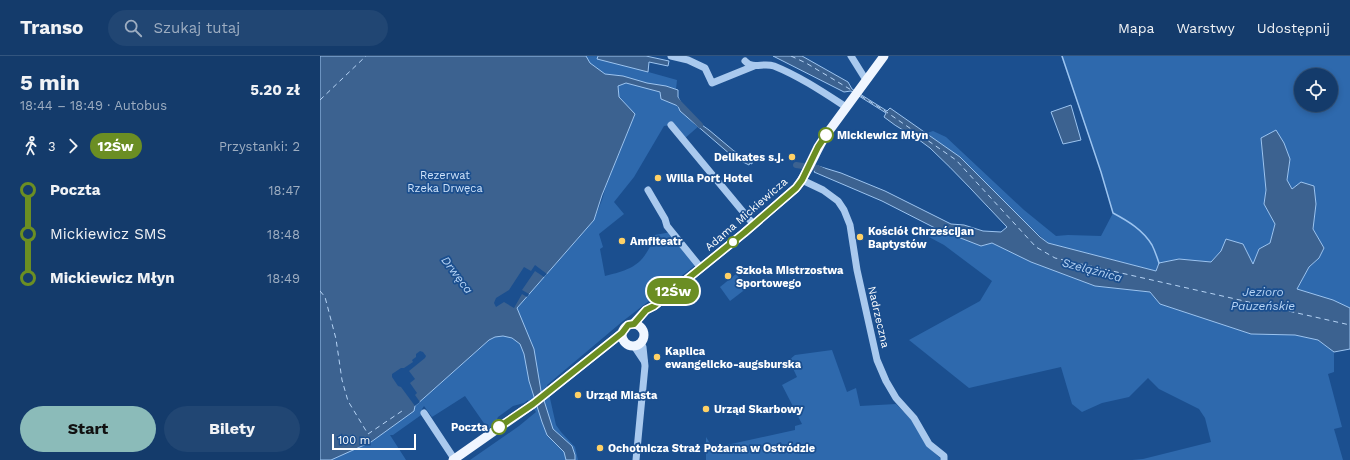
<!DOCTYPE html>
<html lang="pl">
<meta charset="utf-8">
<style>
:root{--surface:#143b6b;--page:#214673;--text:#f1f3f6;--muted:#9dadc1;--line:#33557e;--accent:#8bbbb9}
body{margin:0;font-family:"Work Sans",sans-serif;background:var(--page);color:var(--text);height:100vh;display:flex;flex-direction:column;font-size:15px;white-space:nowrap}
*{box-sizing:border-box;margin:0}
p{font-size:13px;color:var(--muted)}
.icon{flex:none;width:22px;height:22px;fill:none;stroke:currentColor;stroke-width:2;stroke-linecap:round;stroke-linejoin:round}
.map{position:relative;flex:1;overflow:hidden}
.side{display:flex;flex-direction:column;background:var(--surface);width:320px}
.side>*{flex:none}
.badge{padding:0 8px;border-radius:13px;font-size:14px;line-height:26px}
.tools{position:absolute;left:974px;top:12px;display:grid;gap:8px}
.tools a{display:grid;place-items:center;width:44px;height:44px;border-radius:50%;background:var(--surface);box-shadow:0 2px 6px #0003,0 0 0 1px var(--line);font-size:20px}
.scale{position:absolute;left:12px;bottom:10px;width:84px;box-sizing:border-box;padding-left:4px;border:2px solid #fff;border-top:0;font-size:11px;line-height:14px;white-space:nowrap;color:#fff;-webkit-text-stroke:3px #1b4f8f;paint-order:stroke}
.map>.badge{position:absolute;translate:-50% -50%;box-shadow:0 0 0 2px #fff}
.legs{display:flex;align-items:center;gap:6px;height:44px;padding:0 20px;font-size:13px}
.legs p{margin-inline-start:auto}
.head{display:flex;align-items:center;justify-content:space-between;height:68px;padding:0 20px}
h1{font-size:22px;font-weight:700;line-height:30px}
.button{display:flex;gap:8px;margin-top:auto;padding:8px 20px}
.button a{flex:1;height:46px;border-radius:24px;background:var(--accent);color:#111;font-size:16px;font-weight:700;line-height:46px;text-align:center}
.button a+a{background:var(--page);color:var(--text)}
ul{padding:0 20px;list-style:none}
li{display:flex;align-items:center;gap:14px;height:44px;font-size:15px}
li i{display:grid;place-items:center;width:6px;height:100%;margin:0 5px;background:currentColor}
li i::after{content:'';width:10px;height:10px;margin:-5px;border:3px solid;border-radius:50%;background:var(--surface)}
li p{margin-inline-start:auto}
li:first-child i{background:linear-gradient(#0000 50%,currentColor 0)}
li:last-child i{background:linear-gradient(currentColor 50%,#0000 0)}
header{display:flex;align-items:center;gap:24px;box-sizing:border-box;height:56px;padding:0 20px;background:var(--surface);border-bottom:1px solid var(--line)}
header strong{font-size:19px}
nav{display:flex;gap:22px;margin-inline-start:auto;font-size:14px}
.search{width:280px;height:36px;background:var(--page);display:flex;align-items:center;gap:10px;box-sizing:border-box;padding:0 14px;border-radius:22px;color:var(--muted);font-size:15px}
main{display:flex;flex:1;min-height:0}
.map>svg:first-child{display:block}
.green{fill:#2e69ad;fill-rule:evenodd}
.water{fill:#3c6290;stroke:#9cc4f0}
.pier{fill:#1b4f8f}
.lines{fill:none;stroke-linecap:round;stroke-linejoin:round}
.stream{stroke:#9cc4f0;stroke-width:1.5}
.canal{stroke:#3c6290;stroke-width:6}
.ferry{stroke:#b5d3f5;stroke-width:1;stroke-dasharray:5 4;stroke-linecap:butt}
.minor{stroke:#a9c9ee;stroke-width:7}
.major{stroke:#f0f6ff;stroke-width:9}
.line-1-casing{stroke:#fff;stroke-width:9}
.line-1{stroke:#6b8e23;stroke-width:6}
.stop-1-dot{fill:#fff;stroke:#6b8e23;stroke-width:2}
.poi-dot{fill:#ffd166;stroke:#1b4f8f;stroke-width:1.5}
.labels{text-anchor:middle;stroke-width:3.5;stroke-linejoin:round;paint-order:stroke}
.stop-label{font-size:11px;font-weight:bold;fill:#fff;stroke:#1b4f8f;text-anchor:start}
.poi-label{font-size:11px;font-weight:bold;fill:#fff;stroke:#1b4f8f;text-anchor:start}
.park-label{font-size:11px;fill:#cfe3fa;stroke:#1b4f8f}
.street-label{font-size:11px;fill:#fff;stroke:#1b4f8f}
.water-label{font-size:12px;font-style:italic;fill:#b5d3f5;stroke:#1b4f8f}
</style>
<header>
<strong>Transo</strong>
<div class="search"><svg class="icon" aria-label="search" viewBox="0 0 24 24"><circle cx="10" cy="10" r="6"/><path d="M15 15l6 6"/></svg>Szukaj tutaj</div>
<nav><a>Mapa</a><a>Warstwy</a><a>Udostępnij</a></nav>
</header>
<main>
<section class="side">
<div class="head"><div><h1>5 min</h1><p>18:44 – 18:49 · Autobus</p></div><b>5.20 zł</b></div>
<div class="legs"><svg class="icon" aria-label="walk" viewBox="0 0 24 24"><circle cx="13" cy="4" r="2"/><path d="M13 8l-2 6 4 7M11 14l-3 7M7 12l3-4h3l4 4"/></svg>3<svg class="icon" aria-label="forward" viewBox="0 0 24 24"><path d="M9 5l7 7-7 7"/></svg><b class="badge" style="background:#6b8e23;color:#fff">12Św</b><p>Przystanki: 2</p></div>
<ul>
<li><i style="color:#6b8e23"></i><b>Poczta</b><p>18:47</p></li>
<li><i style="color:#6b8e23"></i><span>Mickiewicz SMS</span><p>18:48</p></li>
<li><i style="color:#6b8e23"></i><b>Mickiewicz Młyn</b><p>18:49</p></li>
</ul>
<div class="button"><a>Start</a><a>Bilety</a></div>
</section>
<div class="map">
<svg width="1030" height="404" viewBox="0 0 1030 404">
<rect width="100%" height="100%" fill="#1b4f8f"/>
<!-- green -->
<g class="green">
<path d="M 0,0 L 278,0 L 289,5 L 357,24 L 355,43 L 380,69 L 364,83 L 351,69 L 344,70 L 314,121 L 294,146 L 304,158 L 279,178 L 283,191 L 280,193 L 285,220 C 314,213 324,208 335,179 L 351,176 L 377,208 L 303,265 L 227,329 L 236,369 L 241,376 L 255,391 L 258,404 L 150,404 L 199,370 L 216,356 L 208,344 L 204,347 L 193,350 L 178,361 L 175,368 L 168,373 L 145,340 L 112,361 L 104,350 L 102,353 L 104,357 L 73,379 L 70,379 L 86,404 L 0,404 ZM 315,58 L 286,130 L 282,144 L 274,164 L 220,226 Z"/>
<path d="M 741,0 L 1030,0 L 1030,252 L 1013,244 L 977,234 L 989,211 L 999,202 L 1004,192 L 993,173 L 996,148 L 972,133 L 967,124 L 970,103 L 941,82 L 946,134 L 944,148 L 955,167 L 950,187 L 939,193 L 933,209 L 901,195 L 891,206 L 859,203 L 836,215 L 728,187 L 607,77 L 613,75 L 626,81 L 704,154 L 736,180 L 748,179 L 781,180 L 793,157 L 781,116 ZM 981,19 L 1011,19 L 1011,49 L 981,49 Z"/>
<path d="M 615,172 L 661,190 L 672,187 L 711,206 L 775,230 L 830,236 L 840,248 L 931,278 L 975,279 L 998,284 L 1014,296 L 1014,316 L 1008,318 L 1022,371 L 1014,373 L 1023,404 L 812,404 L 823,403 L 891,386 L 885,362 L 879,353 L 839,333 L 828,322 L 809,341 L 782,347 L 762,356 L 752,348 L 741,311 L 649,332 L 589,284 L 660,245 L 672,225 L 624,189 L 609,181 Z"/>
<path d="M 416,218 L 427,232 L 410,245 L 400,231 Z"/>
<path d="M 512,294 L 527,336 L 536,332 L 540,350 L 576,348 L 591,363 L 607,390 L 620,402 L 620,404 L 386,404 L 386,381 L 393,392 L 475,374 L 475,370 L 482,368 L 462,329 L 477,321 L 469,304 L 475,299 Z"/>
</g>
<!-- water -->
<g class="water">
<path d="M 0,0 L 266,0 L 270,7 L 285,18 L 303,20 L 327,27 L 346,30 L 358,34 L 358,41 L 361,47 L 359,49 L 372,62 L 389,74 L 414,95 L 432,105 L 432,108 L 430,107 L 429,109 L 419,104 L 411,99 L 360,55 L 358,50 L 341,43 L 340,36 L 306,27 L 298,30 L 299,41 L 315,58 L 282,139 L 274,164 L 197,252 L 214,293 L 221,335 L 233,373 L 252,390 L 255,399 L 255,404 L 246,404 L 244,396 L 227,379 L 222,366 L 209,325 L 204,298 L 200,288 L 192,282 L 183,280 L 175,281 L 169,284 L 95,350 L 94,355 L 51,386 L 11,404 L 0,404 Z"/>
<path d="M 278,0 L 326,0 L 349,5 L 348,10 L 329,6 L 328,16 L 277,3 Z"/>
<path d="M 453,0 L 482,0 L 528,26 L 532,33 L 567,55 L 570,52 L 640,101 L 720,181 L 728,187 L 836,215 L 839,207 L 859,203 L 891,206 L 901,195 L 906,183 L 923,188 L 933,208 L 939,193 L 950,187 L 955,168 L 944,148 L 946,134 L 941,82 L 956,74 L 964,87 L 970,103 L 967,124 L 972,133 L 981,126 L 994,130 L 996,148 L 993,173 L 1004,192 L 999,202 L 989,211 L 977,233 L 1013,244 L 1030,252 L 1030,293 L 1014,296 L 998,284 L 975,279 L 931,278 L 840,248 L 830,236 L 775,230 L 711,206 L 672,187 L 661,190 L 615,172 L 562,145 L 494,116 L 498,110 L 521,117 L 565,135 L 631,168 L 644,169 L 663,175 L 681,176 L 687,171 C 662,145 637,117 610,92 C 596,80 578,73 564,61 L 566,57 L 531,35 L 524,36 Z"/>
<path d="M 751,49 L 761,84 L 743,88 L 731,56 Z"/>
</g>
<!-- pier -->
<g class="pier">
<path d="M 215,209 L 227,218 L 224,221 L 215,215 L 202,234 L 209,238 L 208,240 L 207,241 L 202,238 L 194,252 L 184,246 L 176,251 L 174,247 L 176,242 L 189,234 L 204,211 L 211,215 Z"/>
<path d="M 100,295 L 103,296 L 106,300 L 105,302 L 89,315 L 95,323 L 90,327 L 97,337 L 95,339 L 100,346 L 95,350 L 81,331 L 78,330 L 72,321 L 72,318 L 81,312 L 84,312 L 93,306 L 92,304 L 96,301 L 96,298 Z"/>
</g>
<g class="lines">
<!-- stream -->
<path class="stream" d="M 742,0 L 781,116 L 793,157 C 808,165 823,174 832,189 C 835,195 837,201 839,207"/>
<!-- canal -->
<g class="canal">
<path d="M 354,42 L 380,69"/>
<path d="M 476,109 L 497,112 L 503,115"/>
</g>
<!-- ferry -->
<g class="ferry">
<path d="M 471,0 L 486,7 L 533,35"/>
<path d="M 541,40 L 565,55 L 636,104 L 716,191 L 735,202 L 1030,269"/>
<path d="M 0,44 L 46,0"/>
<path d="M 0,235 L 5,241 L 16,283 L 22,324 L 28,345 L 48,378 L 82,355"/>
</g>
<!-- minor -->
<g class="minor">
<path d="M 351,0 L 368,4 L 385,12 L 392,27 L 434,10"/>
<path d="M 531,0 L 546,24"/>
<path d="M 425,5 C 433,14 443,6 454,10 C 479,20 503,36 526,51"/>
<path d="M 351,69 L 434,169"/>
<path d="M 482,124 L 503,134 L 518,145 L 524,154 L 530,169 L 537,214 L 557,304 L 566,325 L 576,342 L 594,362 L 609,388 L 624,400 L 624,404"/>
<path d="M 328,134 L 345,163 L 347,170 L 381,212"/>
<path d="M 314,290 L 324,305"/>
<path d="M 104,357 L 135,404"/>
<path d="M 316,404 L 325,310 L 323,291 L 321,287"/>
</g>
<!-- major -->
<g class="major">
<path d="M 314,267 L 326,254 L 334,250 L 424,177 L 476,132 C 489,116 495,96 506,79 L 564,0"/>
<circle cx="313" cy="279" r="11"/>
<path d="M 133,404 L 213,348 L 302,277"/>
</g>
</g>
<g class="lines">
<!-- line-1 casing -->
<g class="line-1-casing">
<path id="line-1" d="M 179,371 L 213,348 L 302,277 L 308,269 L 314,268 L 326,254 L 334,250 L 350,237 L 424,177 L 476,132 L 482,124 L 498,91 L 506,79"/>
</g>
<!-- line-1 -->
<use href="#line-1" class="line-1"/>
</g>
<!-- markers -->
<g class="stop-1-dot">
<circle cx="506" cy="79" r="7"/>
<circle cx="413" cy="186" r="5"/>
<circle cx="179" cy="371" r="7"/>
</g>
<g class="poi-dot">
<circle cx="472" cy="101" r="4"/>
<circle cx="338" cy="122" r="4"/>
<circle cx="540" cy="181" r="4"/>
<circle cx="302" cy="185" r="4"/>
<circle cx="408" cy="220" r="4"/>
<circle cx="337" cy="301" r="4"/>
<circle cx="258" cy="339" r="4"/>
<circle cx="386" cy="353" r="4"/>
<circle cx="280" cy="392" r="4"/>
</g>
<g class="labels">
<!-- stop labels -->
<g class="stop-label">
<text x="517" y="83">Mickiewicz Młyn</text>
<text x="168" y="375" text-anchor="end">Poczta</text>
</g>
<!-- poi labels -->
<g class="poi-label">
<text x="464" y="105" text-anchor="end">Delikates s.j.</text>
<text x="346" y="126">Willa Port Hotel</text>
<text x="548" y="179">Kościół Chrześcijan<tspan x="548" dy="13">Baptystów</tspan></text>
<text x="310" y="189">Amfiteatr</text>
<text x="416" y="218">Szkoła Mistrzostwa<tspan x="416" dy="13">Sportowego</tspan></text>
<text x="345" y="299">Kaplica<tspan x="345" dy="13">ewangelicko-augsburska</tspan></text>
<text x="266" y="343">Urząd Miasta</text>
<text x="394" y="357">Urząd Skarbowy</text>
<text x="288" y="396">Ochotnicza Straż Pożarna w Ostródzie</text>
</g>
<!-- park labels -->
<g class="park-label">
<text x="125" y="123">Rezerwat<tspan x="125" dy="13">Rzeka Drwęca</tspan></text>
</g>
<!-- street labels -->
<g class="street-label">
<text transform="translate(426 158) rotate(-41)" y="4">Adama Mickiewicza</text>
<text transform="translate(559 261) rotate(77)" y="4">Nadrzeczna</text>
</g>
<!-- water labels -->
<g class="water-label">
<text transform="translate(772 214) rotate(15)" y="4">Szelążnica</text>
<text transform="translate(137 219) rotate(53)" y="4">Drwęca</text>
<text x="943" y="240">Jezioro<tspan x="943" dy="14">Pauzeńskie</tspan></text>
</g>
</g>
</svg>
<div class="tools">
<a><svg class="icon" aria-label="locate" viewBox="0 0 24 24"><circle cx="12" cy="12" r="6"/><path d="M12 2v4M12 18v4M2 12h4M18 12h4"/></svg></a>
</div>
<div class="scale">100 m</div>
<b class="badge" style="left:353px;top:235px;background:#6b8e23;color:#fff">12Św</b>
</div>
</main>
